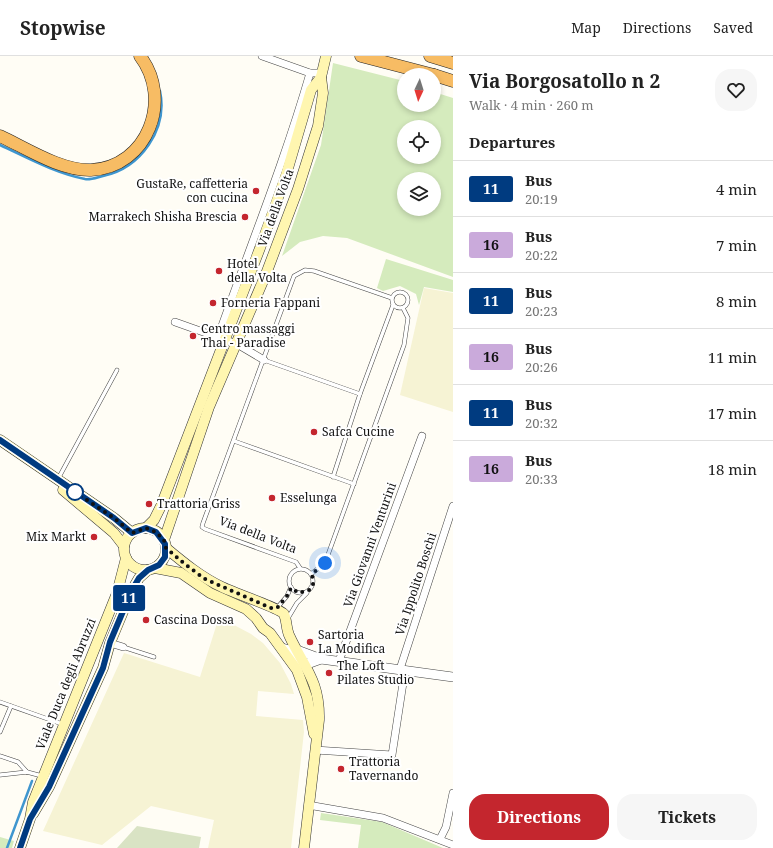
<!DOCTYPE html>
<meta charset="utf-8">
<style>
:root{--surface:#fff;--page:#f6f6f6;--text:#222;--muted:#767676;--line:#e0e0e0;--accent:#c4262e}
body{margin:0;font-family:"Noto Serif",serif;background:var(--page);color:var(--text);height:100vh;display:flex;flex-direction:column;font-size:15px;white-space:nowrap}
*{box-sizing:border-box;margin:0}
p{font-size:13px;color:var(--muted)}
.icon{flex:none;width:22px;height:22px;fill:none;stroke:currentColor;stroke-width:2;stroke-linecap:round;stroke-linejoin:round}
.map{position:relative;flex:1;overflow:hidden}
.details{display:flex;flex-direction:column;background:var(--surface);width:320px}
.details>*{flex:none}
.badge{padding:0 8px;border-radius:3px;font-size:14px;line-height:26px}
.needle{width:26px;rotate:184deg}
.buttons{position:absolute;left:397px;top:12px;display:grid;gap:8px}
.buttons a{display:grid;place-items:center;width:44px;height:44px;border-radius:50%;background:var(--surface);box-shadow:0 2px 6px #0003;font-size:20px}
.you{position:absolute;width:20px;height:20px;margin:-10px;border:3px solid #fff;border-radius:50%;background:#1a73e8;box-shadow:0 0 0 6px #1a73e833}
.map>.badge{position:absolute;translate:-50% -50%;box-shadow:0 0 0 2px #fff}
h2{padding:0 16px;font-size:15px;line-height:36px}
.round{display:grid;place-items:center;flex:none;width:42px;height:42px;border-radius:16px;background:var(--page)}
.summary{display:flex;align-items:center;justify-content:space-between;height:68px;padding:0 16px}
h1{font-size:19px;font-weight:700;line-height:30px}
.action{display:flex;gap:8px;margin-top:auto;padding:8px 16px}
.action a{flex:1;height:46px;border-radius:16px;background:var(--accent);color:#fff;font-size:16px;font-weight:700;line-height:46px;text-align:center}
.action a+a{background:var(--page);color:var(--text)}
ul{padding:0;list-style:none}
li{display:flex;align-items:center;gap:12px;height:56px;padding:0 16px;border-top:1px solid var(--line)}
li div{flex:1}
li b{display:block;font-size:15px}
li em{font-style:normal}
li .badge{min-width:44px;font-weight:700;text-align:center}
header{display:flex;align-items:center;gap:24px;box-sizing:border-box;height:56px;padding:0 20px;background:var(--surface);border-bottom:1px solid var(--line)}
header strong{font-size:19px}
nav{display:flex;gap:22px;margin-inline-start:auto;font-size:14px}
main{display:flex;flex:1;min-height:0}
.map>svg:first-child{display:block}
.farmland{fill:#f6f3d4}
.green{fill:#d5ebbd;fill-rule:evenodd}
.cemetery{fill:#d9e3c4}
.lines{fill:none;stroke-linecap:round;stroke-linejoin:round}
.stream{stroke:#3f96cf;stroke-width:2.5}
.service-casing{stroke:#444;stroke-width:4.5}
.minor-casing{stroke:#444;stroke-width:8}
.tertiary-casing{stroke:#444;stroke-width:10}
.secondary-casing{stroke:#333;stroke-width:11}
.trunk-casing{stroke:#222;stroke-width:13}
.service{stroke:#fff;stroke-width:3.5}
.minor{stroke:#fff;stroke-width:7}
.tertiary{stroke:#fff;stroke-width:9}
.secondary{stroke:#fff6b0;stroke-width:10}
.trunk{stroke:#f7bc64;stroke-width:12}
.line-casing{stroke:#fff;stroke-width:9}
.line{stroke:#003b80;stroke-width:6}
.walk{stroke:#111;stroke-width:4;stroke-dasharray:0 7.2}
.poi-dot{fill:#c4262e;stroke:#fff;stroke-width:1.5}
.stop-dot{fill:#fff;stroke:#003b80;stroke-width:2}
.labels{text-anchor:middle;stroke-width:4;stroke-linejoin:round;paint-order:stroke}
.poi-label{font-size:12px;fill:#111;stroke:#fff;text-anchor:start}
.street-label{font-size:12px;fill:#111;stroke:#fff}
</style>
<header>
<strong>Stopwise</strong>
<nav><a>Map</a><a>Directions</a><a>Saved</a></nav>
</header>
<main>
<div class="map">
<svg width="453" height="792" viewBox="0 0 453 792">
<rect width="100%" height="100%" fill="#fffdf5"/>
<!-- farmland -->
<g class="farmland">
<path d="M 424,232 L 453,237 L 453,356 L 400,339 Z"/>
<path d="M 219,561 L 251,578 L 263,587 L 280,607 L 291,628 L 294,638 L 258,635 L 256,660 L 303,664 L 304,676 L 291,792 L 208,792 L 214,764 L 151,750 L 102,789 L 43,775 L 124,597 L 200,621 Z"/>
</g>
<!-- green -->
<g class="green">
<path d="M 333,7 L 404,25 L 404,49 L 434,49 L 434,36 L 453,42 L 453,221 L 347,182 L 323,180 L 300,186 L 282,200 L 321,89 ZM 404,71 L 434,71 L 434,101 L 404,101 ZM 404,123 L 434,123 L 434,153 L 404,153 Z"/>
<path d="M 386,203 L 453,224 L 453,236 L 424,231 L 419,249 L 416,238 L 400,230 L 383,235 L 377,232 Z"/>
<path d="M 321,757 L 382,766 L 443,792 L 358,792 L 361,769 L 320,764 Z"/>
<path d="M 0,781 L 14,785 L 12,792 L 0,792 Z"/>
</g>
<!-- cemetery -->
<path class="cemetery" d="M 137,770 L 201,781 L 199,792 L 117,792 Z"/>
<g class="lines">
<!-- stream -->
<g class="stream">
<path d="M 0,89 C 28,102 55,117 85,123 C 91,124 98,121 103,120 C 141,112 168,73 160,35"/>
<path d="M 7,792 L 32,725"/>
</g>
<!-- service casing -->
<g class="service-casing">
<g id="service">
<circle cx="400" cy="244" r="8"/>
<path d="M 264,304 L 360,338"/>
<path d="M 234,385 L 354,428"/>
<path d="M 333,421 L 360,338 L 393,249"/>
<path d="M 58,423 L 117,314"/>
<path d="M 300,512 L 296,506 L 205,473 L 202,471 L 203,467 L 294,220 L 305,214 L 314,215 L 392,242"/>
<circle cx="301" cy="525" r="12"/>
<path d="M 311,518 L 325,507 L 404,289 L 408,262 L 403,252"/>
<path d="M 277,552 L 287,540 L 291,531"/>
<path d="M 288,562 L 297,547 L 307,537"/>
<path d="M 123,591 L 154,601"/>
<path d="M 0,646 L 62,668"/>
<path d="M 0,676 L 11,650"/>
<path d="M 0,700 L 18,706 L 27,716"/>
<path d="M 0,719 L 27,716 L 42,720"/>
</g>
</g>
<!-- minor casing -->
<g class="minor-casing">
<g id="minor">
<path d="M 262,0 L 310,17 L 321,17"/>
<path d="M 175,266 L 237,288 L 264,304"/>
<path d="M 218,281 C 249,193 284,107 310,17"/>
<path d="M 110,587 L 123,591"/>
<path d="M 339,605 L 422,380"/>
<path d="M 400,613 L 453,450"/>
<path d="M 315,694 L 392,699 L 405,614"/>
<path d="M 308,749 L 383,762 L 453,789"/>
<path d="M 440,783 L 446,771 L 453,737"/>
</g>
</g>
<!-- tertiary casing -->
<g class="tertiary-casing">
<g id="tertiary">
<path d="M 282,592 L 290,594 L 300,607 L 310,607 L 321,603"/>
<path d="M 297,594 L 321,603 L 453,621"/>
</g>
</g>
<!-- secondary casing -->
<g class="secondary-casing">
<g id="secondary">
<path d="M 0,384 L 114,462 L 132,477"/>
<path d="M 63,434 L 114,477 L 124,490"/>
<path d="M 146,472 L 154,464 L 161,450 L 260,192 L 286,119 L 311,34 L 321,21"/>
<circle cx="145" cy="493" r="21"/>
<path d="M 164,484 L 209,351 L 266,218 L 298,133 L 318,70 L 323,37 L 321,21 L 326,0"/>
<path d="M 166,492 C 184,507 201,521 222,531 C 234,537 279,552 284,558 C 287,565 286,572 289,579 C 304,612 320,624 319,664 L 304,792"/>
<path d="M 155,512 L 181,517 L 210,537 L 246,553 L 256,562 L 263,572 L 270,577 L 297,614 L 307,641 L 314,678"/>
<path d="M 33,758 L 49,731 L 103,612 L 110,587 L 132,534 L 139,522 L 148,514"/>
<path d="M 20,792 L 30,763 L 33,746 L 117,537 L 126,502"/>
</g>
</g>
<!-- trunk casing -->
<g class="trunk-casing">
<g id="trunk">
<path d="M 361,0 L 434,19"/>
<path d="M 430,0 L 453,7"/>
<path d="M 434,19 L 453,25"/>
<path d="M 0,80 C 26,92 61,115 91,114 C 148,111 173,43 140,0"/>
</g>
</g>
<!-- service -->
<use href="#service" class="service"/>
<!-- minor -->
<use href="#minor" class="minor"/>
<!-- tertiary -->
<use href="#tertiary" class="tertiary"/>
<!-- secondary -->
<use href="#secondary" class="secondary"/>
<!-- trunk -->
<use href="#trunk" class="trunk"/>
</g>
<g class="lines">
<!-- line casing -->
<g class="line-casing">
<path id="line" d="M 0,384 L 114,462 L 132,477 L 146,472 L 156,476 L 165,488 L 165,501 L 159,509 L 148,514 L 139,522 L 132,534 L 110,586 L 103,612 L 49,731 L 30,763 L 20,792"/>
</g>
<!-- line -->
<use href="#line" class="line"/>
<!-- walk -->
<path class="walk" d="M 75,436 L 114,462 L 132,477 L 146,472 L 156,476 L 164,484 L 166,492 L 186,509 L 205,523 L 271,552 L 277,552 L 287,540 L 291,532 L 299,537 L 309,534 L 313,528 L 312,518 L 325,507"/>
</g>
<!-- markers -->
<g class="poi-dot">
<circle cx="256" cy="135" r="4"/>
<circle cx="245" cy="161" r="4"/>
<circle cx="219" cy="215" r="4"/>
<circle cx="213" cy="247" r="4"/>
<circle cx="193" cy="280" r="4"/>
<circle cx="314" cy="376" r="4"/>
<circle cx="272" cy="442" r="4"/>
<circle cx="149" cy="448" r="4"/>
<circle cx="94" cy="481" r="4"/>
<circle cx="146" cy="564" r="4"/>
<circle cx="310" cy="586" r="4"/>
<circle cx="329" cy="617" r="4"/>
<circle cx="341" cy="713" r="4"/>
</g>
<circle class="stop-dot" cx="75" cy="436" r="8"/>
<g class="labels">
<!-- poi labels -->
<g class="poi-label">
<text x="248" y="132" text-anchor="end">GustaRe, caffetteria<tspan x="248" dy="14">con cucina</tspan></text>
<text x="237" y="165" text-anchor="end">Marrakech Shisha Brescia</text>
<text x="227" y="212">Hotel<tspan x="227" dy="14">della Volta</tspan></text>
<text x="221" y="251">Forneria Fappani</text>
<text x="201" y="277">Centro massaggi<tspan x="201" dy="14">Thai - Paradise</tspan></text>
<text x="322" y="380">Safca Cucine</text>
<text x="280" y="446">Esselunga</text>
<text x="157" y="452">Trattoria Griss</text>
<text x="86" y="485" text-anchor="end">Mix Markt</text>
<text x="154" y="568">Cascina Dossa</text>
<text x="318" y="583">Sartoria<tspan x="318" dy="14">La Modifica</tspan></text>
<text x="337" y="614">The Loft<tspan x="337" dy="14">Pilates Studio</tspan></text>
<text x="349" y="710">Trattoria<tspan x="349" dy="14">Tavernando</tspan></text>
</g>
<!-- street labels -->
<g class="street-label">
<text transform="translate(276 152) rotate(-70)" y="4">Via della Volta</text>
<text transform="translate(258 479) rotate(21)" y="4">Via della Volta</text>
<text transform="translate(370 489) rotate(-70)" y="4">Via Giovanni Venturini</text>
<text transform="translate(416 528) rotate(-72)" y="4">Via Ippolito Boschi</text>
<text transform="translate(66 628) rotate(-68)" y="4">Viale Duca degli Abruzzi</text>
</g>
</g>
</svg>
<div class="buttons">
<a><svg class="needle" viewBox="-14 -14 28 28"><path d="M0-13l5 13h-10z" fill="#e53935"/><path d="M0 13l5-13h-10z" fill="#767676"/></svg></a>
<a><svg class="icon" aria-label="locate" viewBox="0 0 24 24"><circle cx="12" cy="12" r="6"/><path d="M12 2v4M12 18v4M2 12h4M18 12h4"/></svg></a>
<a><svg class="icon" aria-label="layers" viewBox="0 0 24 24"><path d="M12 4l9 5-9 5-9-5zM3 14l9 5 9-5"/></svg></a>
</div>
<div class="you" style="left:325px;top:507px"></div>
<b class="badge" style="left:129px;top:542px;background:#003b80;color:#fff">11</b>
</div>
<section class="details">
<div class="summary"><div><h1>Via Borgosatollo n 2</h1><p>Walk · 4 min · 260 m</p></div><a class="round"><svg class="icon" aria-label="heart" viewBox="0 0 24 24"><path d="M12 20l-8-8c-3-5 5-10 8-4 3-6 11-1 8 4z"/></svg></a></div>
<h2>Departures</h2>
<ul>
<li><span class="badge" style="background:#003b80;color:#fff">11</span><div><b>Bus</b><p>20:19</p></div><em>4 min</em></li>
<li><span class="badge" style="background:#caaadb;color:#111">16</span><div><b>Bus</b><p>20:22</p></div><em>7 min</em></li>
<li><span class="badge" style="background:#003b80;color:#fff">11</span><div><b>Bus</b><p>20:23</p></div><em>8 min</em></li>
<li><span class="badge" style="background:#caaadb;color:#111">16</span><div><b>Bus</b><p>20:26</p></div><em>11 min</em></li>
<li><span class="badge" style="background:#003b80;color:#fff">11</span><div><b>Bus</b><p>20:32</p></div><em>17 min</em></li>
<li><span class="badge" style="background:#caaadb;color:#111">16</span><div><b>Bus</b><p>20:33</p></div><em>18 min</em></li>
</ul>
<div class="action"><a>Directions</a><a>Tickets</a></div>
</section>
</main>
